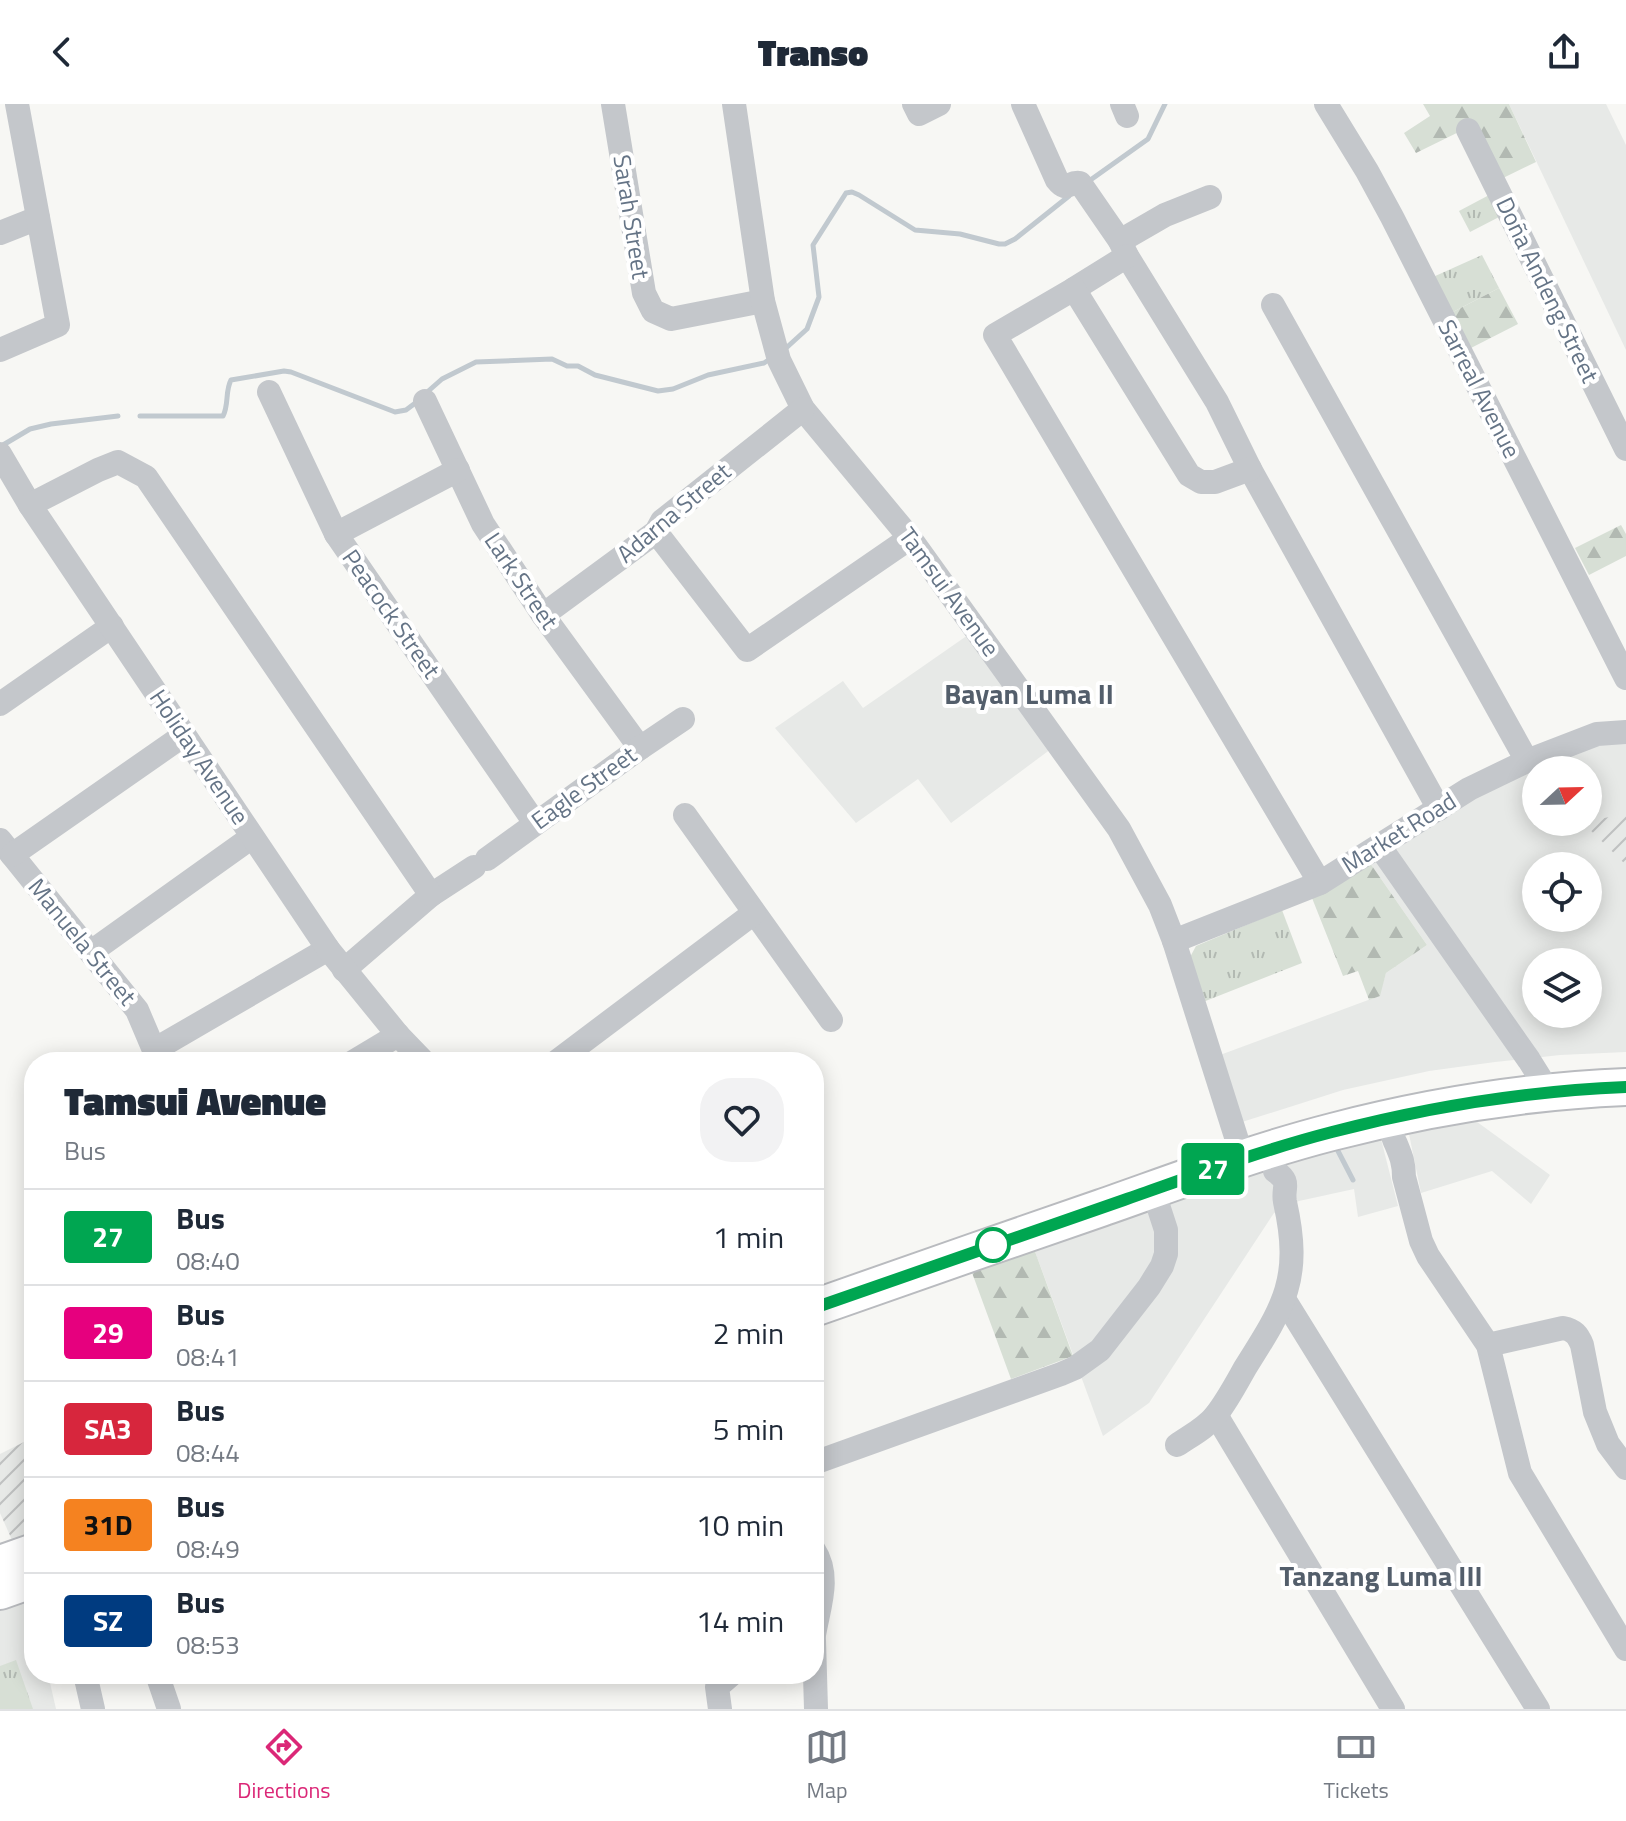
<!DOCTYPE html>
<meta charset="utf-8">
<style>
:root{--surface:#fff;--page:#f2f2f3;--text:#1f2937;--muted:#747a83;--line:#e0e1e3;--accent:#db2777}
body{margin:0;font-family:"Titillium Web",sans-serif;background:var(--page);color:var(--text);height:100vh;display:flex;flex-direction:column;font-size:30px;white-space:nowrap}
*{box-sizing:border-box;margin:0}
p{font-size:26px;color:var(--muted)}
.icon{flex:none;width:44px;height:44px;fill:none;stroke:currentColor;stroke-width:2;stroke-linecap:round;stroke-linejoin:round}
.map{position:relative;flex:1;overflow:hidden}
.sheet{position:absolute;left:24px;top:948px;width:800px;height:632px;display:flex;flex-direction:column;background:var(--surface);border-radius:32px;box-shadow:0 4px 20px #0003}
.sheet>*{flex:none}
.badge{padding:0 16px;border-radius:6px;font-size:28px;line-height:52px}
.needle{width:52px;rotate:68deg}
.controls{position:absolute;left:1522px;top:652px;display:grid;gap:16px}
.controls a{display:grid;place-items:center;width:80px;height:80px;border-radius:50%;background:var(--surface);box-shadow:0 4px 20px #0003;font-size:40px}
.map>.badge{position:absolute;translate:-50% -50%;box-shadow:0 0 0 4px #fff}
.round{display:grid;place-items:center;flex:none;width:84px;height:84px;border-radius:32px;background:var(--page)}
.overview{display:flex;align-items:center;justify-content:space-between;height:136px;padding:0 40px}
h1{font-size:38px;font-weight:800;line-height:60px}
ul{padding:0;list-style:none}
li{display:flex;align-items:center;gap:24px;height:96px;padding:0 40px;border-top:2px solid var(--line)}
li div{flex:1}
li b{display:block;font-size:30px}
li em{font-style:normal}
li .badge{min-width:88px;font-weight:700;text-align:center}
header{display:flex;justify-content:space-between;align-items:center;height:104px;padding:0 40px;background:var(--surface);font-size:36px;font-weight:800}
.menu{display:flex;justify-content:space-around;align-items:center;height:112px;border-top:2px solid var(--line);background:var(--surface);font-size:22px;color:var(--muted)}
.menu a{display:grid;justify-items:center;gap:4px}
.menu .selected{color:var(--accent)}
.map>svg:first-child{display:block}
.built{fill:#e7e9e7;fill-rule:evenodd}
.industrial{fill:url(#industrial-furrows)}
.grass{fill:url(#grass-tufts)}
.forest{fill:url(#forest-firs)}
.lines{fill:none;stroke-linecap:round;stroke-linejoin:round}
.stream{stroke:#c1c9cf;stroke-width:5}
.highway-casing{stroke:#b9bbbf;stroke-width:40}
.minor{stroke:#c4c7cb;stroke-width:24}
.highway{stroke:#fff;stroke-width:36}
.line-casing{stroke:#fff;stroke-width:18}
.line{stroke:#00a651;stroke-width:12}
.stop-dot{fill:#fff;stroke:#00a651;stroke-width:4}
.labels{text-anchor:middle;stroke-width:8;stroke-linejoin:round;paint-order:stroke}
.street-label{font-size:24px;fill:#657486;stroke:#fff}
.quarter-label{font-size:28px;font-weight:bold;fill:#535e6b;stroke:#fff}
</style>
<header><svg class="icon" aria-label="back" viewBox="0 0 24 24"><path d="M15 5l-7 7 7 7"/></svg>Transo<svg class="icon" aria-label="share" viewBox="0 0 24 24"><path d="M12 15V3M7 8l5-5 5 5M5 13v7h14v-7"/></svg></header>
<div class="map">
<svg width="1626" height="1605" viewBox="0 0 1626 1605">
<defs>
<pattern id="industrial-furrows" width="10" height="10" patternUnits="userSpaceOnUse" patternTransform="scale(2)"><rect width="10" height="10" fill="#e7e9e7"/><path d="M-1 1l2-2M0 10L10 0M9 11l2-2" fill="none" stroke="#bfc1c1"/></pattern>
<pattern id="grass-tufts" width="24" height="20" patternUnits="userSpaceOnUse" patternTransform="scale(2)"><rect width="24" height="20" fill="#d7dfd5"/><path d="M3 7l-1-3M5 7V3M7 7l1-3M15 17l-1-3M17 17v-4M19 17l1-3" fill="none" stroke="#b2b9b2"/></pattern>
<pattern id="forest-firs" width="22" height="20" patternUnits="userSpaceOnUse" patternTransform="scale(2)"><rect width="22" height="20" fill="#d7dfd5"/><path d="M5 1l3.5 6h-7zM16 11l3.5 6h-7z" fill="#b2b9b2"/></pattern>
</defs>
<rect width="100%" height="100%" fill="#f7f7f4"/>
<!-- built -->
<g class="built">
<path d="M 1509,0 L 1606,0 L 1626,41 L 1626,246 Z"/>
<path d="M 968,531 L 1051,645 L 951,719 L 918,675 L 856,719 L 775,624 L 843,577 L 863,604 Z"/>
<path d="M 1626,637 L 1626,948 L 1560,951 L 1495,958 L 1429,967 L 1343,986 L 1242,1018 L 1220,951 L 1379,892 L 1386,869 L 1427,841 L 1370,759 L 1496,678 L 1591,641 ZM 1536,666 L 1588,666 L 1588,718 L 1536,718 ZM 1536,762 L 1588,762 L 1588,814 L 1536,814 ZM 1536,858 L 1588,858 L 1588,910 L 1536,910 Z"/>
<path d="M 1473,1015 L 1550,1071 L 1531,1100 L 1492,1067 L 1421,1089 L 1409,1030 Z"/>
<path d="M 1381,1035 L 1398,1102 L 1358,1113 L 1354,1085 L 1299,1097 L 1274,1109 L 1149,1299 L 1103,1332 L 1033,1142 L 1299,1054 Z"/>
<path d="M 30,1494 L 34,1510 L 34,1570 L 48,1570 L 56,1605 L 0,1605 L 0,1504 Z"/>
</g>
<!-- industrial -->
<g class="industrial">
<path d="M 1626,710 L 1626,761 L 1582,718 Z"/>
<path d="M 34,1333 L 34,1429 L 12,1436 L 0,1409 L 0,1350 Z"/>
</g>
<!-- grass -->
<g class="grass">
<path d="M 1491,90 L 1501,112 L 1470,128 L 1459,107 Z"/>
<path d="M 1482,151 L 1499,184 L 1451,209 L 1433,173 Z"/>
<path d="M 1282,806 L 1302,859 L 1203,898 L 1189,855 L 1196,842 Z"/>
<path d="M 16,1556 L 33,1605 L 0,1605 L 0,1562 Z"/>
</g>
<!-- forest -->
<g class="forest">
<path d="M 1423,0 L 1509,0 L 1536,58 L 1501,75 L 1473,21 L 1416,49 L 1404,29 L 1430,12 Z"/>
<path d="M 1499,184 L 1518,220 L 1469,245 L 1451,209 Z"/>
<path d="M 1621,421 L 1626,430 L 1626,452 L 1589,471 L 1575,444 Z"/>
<path d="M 1370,759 L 1427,841 L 1386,869 L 1380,892 L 1369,896 L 1358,867 L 1343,872 L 1312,794 Z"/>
<path d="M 1033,1142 L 1073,1252 L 1011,1275 L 971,1166 L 980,1165 L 1027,1147 Z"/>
</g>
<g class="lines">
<!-- stream -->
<g class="stream">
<path d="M 1089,77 L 1148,35 L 1165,0"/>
<path d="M 785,245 L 807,225 L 819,193 L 813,141 L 846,89 L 852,88 L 859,91 L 915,126 L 960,130 L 999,140 L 1005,140 L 1015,135 L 1069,92"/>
<path d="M 425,290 L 442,275 L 476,258 L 552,255 L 567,262 L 578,262 L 595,271 L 658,287 L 673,285 L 708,271 L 764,259 L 770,255"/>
<path d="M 140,312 L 223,312 C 229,301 225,287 231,276 L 284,267 L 291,268 L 395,308 L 406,306 L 418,297"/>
<path d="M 3,341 L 30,325 L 51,320 L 118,312"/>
<path d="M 1338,1047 L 1353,1076"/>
</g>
<!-- highway casing -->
<g class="highway-casing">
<g id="highway">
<path d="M 814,1204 C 910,1170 1005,1137 1101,1104 C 1178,1077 1254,1048 1332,1028 C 1428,1003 1527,987 1626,983"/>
<path d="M 0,1460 L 34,1448"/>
<path d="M 0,1487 L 34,1475"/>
</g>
</g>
<!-- minor -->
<g class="minor">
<path d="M 613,0 L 644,189 L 653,207 L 671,215 L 763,197"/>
<path d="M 734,0 L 763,197 L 779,256 L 803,305 L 910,434 L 1119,725 L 1160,801 L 1174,837 L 1243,1055"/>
<path d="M 914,0 L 919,10 L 939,0"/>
<path d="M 1023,0 L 1057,76 C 1067,89 1068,77 1080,79 L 1120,137 L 1127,152 L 1217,298 L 1250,365 L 1439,705"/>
<path d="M 1122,0 L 1127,12"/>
<path d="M 1326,0 L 1367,67 L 1392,113 L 1626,574"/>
<path d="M 1468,26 L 1626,345"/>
<path d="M 0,129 L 38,114"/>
<path d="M 1120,137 L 1165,111 L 1210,93"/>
<path d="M 1074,185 L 1127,152"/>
<path d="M 1273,201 L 1527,657"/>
<path d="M 0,246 L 58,221 L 17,0"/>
<path d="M 269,288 L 336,430 L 535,719"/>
<path d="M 425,297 L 483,420 L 543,511 L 640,644"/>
<path d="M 0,350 L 30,401"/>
<path d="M 1250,365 L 1215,378 L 1201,378 L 1189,371 L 1074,185 L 995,231 L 1320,779"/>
<path d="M 656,428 L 747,546 L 910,434"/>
<path d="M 336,430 L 458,366"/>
<path d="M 543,511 L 656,428 L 662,417 L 803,305"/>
<path d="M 0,600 L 112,522"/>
<path d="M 685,711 L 831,916"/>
<path d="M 0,736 L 137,906 L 154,946 L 156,958"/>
<path d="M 1380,743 L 1529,956 L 1549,988"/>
<path d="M 12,751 L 184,631"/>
<path d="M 487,755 L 640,644 L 683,615"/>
<path d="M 1174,837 L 1320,779 L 1469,685 L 1527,657 L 1597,630 L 1626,628"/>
<path d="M 91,848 L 252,733"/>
<path d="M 344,866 L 431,791 L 474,763"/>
<path d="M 154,946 L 328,845"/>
<path d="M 353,958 L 398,931"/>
<path d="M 424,958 L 398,931 L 328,845 L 30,401 L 98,366 L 118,358 L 146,373 L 431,791"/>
<path d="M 556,958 L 754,809"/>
<path d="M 1389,1014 C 1391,1023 1392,1033 1396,1040 C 1401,1052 1404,1059 1404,1073 L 1421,1137 L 1428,1152 L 1488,1241 L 1520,1369 L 1626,1545"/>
<path d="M 1284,1195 L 1538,1605"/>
<path d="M 1488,1241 L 1563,1224 C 1574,1226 1578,1231 1582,1241 L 1595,1308 L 1608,1340 L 1626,1364"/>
<path d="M 1216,1311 L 1393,1605"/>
<path d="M 1177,1341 C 1190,1332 1206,1324 1216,1311 C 1227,1297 1236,1280 1245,1264 C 1285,1201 1302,1174 1285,1098 C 1282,1083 1292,1079 1275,1067"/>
<path d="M 814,1359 L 1061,1270 L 1075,1264 L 1100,1246 L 1149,1183 L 1162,1162 L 1166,1150 L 1166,1126 L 1153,1086"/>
<path d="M 814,1446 C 831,1472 819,1502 814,1531"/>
<path d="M 814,1536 L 816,1605"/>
<path d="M 85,1570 L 93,1605"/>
<path d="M 157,1570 L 169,1605"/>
<path d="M 720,1605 L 717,1583 L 732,1570"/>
</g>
<!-- highway -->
<use href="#highway" class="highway"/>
</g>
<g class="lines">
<!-- line casing -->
<g class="line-casing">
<path id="line" d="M 814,1204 C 917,1168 1021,1132 1124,1096 C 1193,1072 1262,1046 1332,1028 C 1428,1003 1527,987 1626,983"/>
</g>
<!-- line -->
<use href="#line" class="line"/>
</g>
<!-- markers -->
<circle class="stop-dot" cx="993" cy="1141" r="16"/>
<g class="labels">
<!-- street labels -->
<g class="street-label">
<text transform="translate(631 113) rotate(81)" y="8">Sarah Street</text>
<text transform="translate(1547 186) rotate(64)" y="8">Doña Andeng Street</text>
<text transform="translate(1479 285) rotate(63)" y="8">Sarreal Avenue</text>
<text transform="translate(674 409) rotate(-40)" y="8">Adarna Street</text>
<text transform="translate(521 477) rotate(56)" y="8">Lark Street</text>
<text transform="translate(949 488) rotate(54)" y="8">Tamsui Avenue</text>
<text transform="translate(391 510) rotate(55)" y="8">Peacock Street</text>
<text transform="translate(199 653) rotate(56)" y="8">Holiday Avenue</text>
<text transform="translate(584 684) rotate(-36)" y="8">Eagle Street</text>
<text transform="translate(1399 729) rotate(-32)" y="8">Market Road</text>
<text transform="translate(82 838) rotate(51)" y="8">Manuela Street</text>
</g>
<!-- quarter labels -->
<g class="quarter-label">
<text x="1029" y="600">Bayan Luma II</text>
<text x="1381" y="1482">Tanzang Luma III</text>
</g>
</g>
</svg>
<div class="controls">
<a><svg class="needle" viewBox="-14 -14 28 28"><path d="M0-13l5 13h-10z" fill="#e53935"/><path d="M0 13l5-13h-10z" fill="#747a83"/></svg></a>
<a><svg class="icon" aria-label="locate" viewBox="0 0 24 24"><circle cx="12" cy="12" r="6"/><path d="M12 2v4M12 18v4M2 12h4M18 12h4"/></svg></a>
<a><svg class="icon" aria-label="layers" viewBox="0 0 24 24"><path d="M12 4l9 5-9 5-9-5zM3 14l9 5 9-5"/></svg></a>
</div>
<b class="badge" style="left:1213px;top:1065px;background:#00a651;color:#fff">27</b>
<section class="sheet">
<div class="overview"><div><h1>Tamsui Avenue</h1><p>Bus</p></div><a class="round"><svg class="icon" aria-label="heart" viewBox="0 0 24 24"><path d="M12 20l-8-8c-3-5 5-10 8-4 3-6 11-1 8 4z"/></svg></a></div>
<ul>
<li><span class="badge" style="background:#00a651;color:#fff">27</span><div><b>Bus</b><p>08:40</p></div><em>1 min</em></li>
<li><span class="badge" style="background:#e6007e;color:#fff">29</span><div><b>Bus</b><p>08:41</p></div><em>2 min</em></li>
<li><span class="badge" style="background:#d7263d;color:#fff">SA3</span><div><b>Bus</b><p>08:44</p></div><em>5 min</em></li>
<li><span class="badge" style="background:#f58220;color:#111">31D</span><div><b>Bus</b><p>08:49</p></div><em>10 min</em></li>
<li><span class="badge" style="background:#003b80;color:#fff">SZ</span><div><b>Bus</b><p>08:53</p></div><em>14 min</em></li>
</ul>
</section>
</div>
<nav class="menu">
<a class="selected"><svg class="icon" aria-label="directions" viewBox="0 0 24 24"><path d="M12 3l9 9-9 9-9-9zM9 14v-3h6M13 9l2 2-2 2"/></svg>Directions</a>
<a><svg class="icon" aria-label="map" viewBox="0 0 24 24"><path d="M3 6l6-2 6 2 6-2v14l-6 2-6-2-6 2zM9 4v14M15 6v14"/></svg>Map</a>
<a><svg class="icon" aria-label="tickets" viewBox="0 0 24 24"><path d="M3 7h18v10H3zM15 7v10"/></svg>Tickets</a>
</nav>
